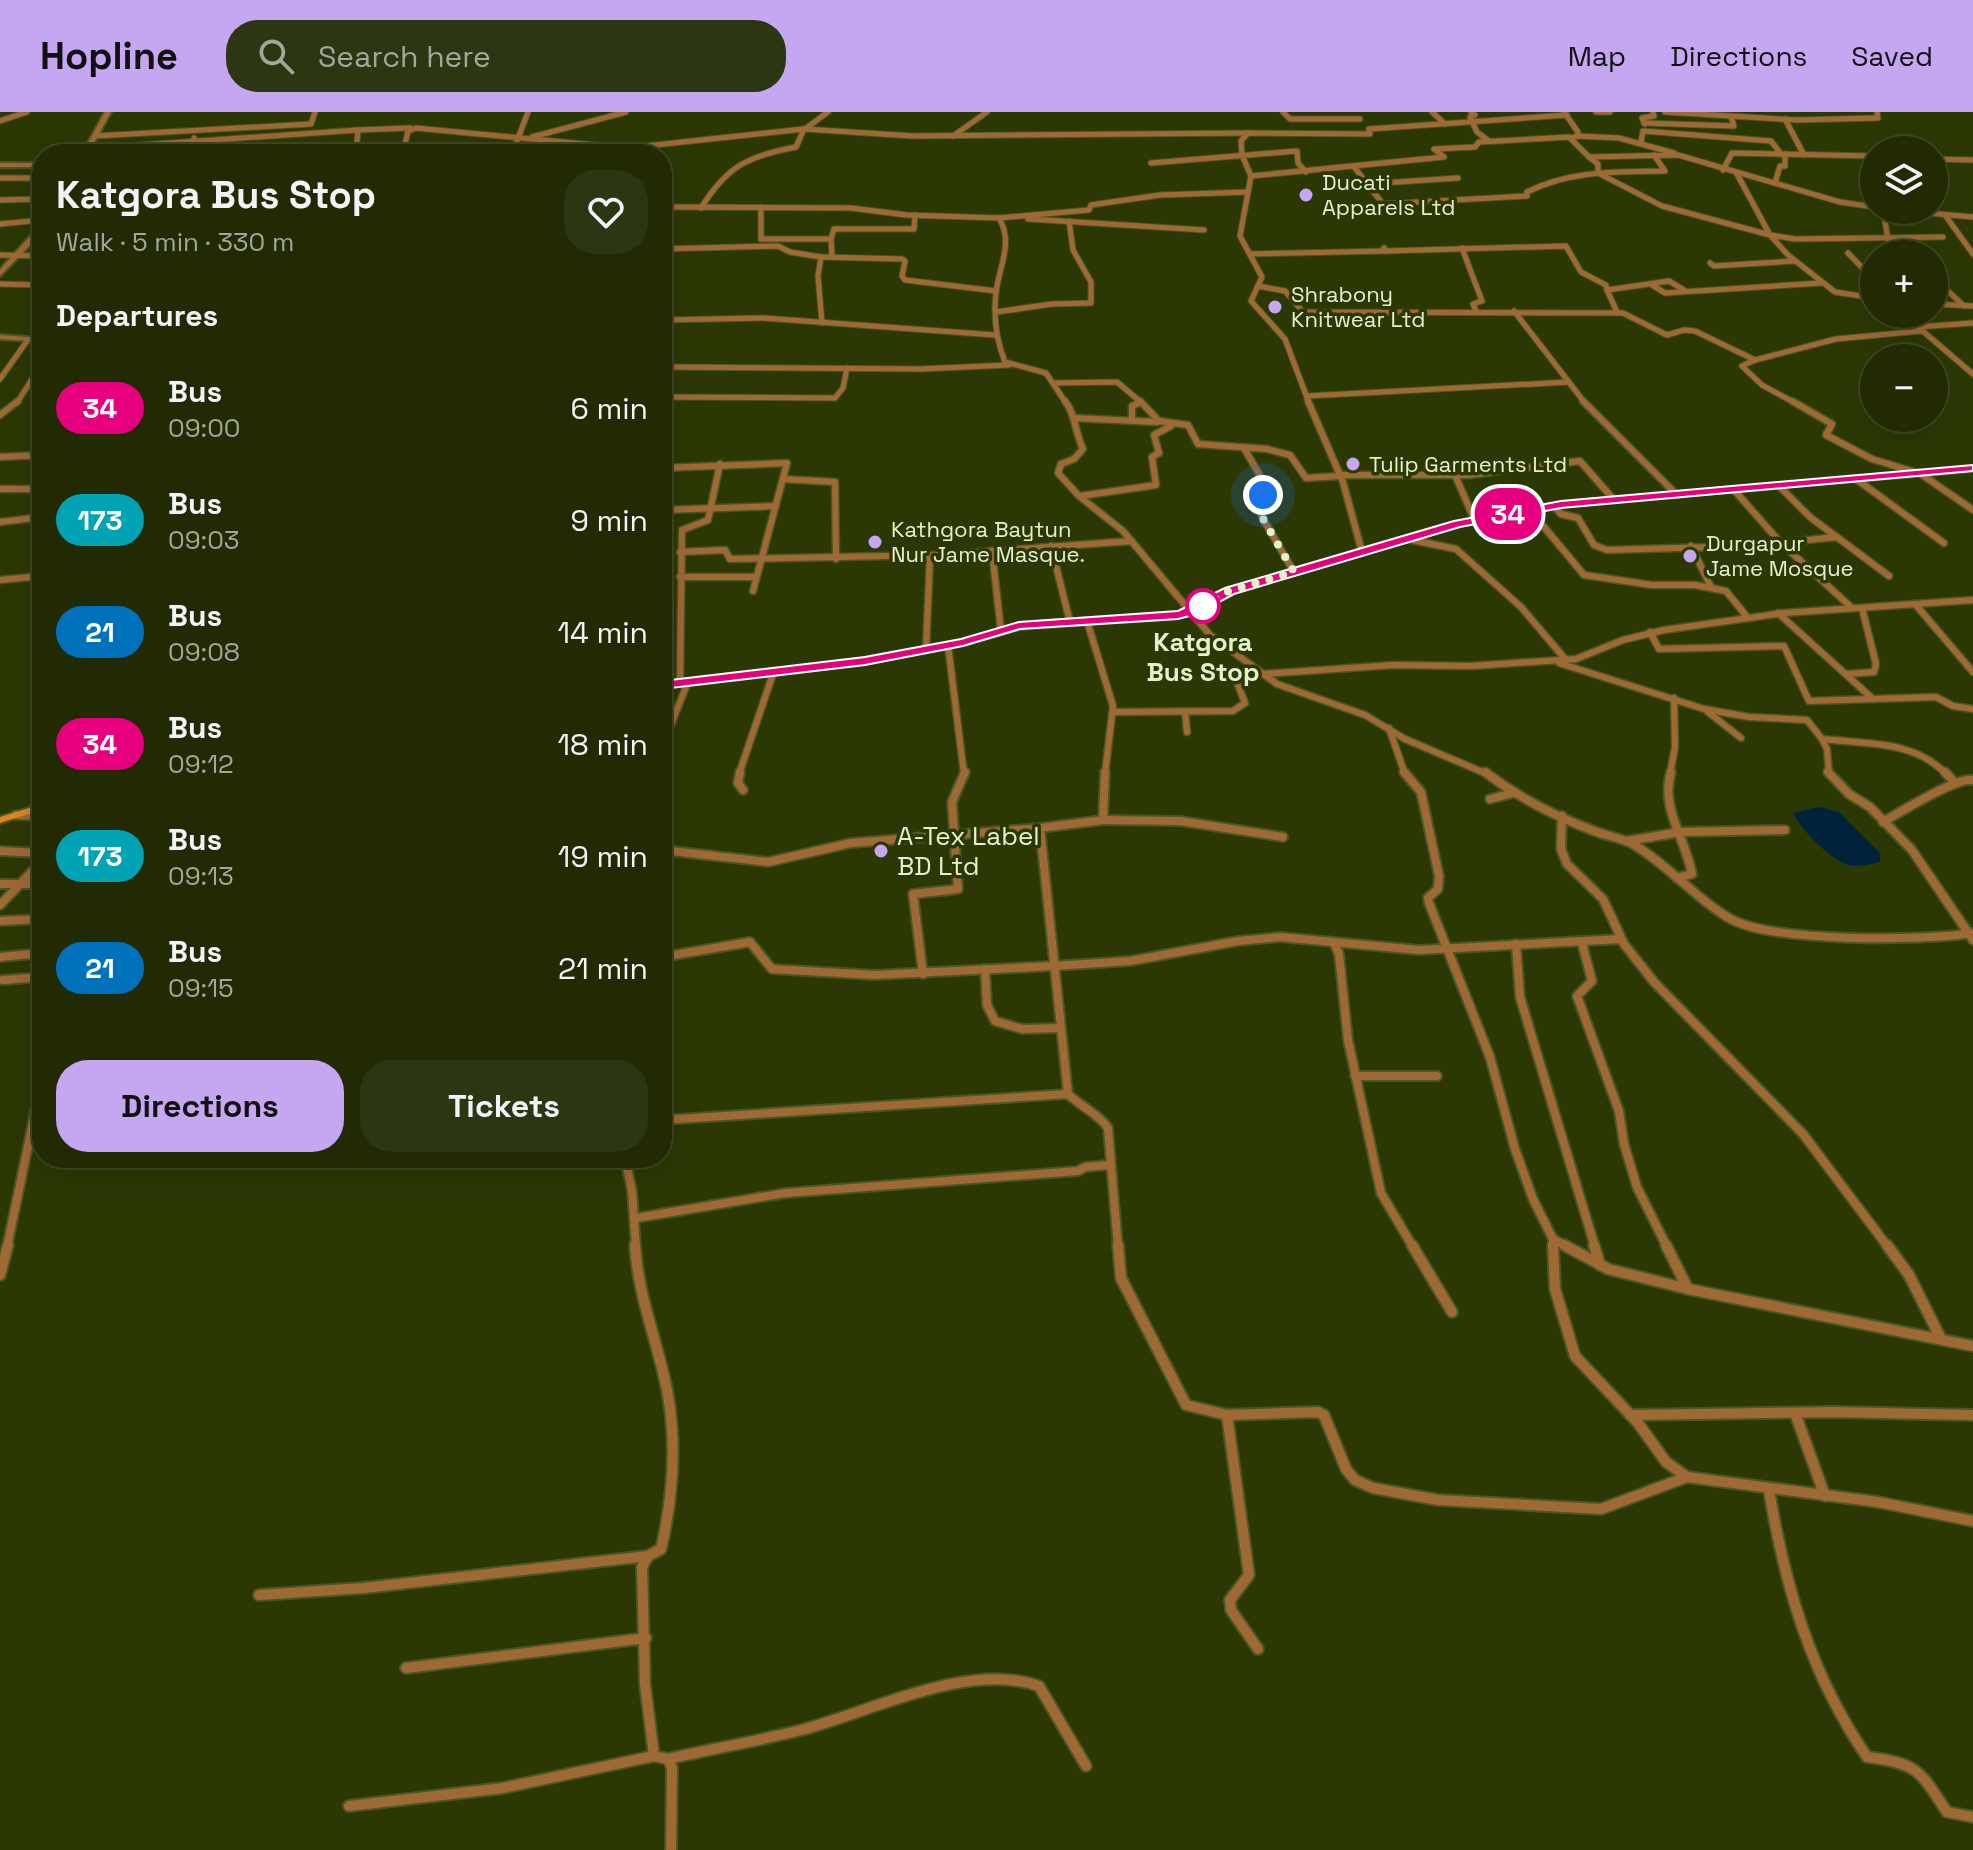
<!DOCTYPE html>
<meta charset="utf-8">
<style>
:root{--surface:#212a03;--page:#2d3612;--text:#f1f3f6;--muted:#a2a79a;--line:#3e4625;--accent:#c5a6f0}
body{margin:0;font-family:"Space Grotesk",sans-serif;background:var(--page);color:var(--text);height:100vh;display:flex;flex-direction:column;font-size:30px;white-space:nowrap}
*{box-sizing:border-box;margin:0}
p{font-size:26px;color:var(--muted)}
.icon{flex:none;width:44px;height:44px;fill:none;stroke:currentColor;stroke-width:2;stroke-linecap:round;stroke-linejoin:round}
.map{position:relative;flex:1;overflow:hidden}
.details{position:absolute;left:32px;top:32px;width:640px;height:1024px;display:flex;flex-direction:column;background:var(--surface);border-radius:32px;box-shadow:0 8px 32px #0002,0 0 0 2px var(--line)}
.details>*{flex:none}
.badge{padding:0 16px;border-radius:26px;font-size:28px;line-height:52px}
.tools{position:absolute;left:1860px;top:24px;display:grid;gap:16px}
.tools a{display:grid;place-items:center;width:88px;height:88px;border-radius:50%;background:var(--surface);box-shadow:0 8px 32px #0002,0 0 0 2px var(--line);font-size:40px}
.you{position:absolute;width:40px;height:40px;margin:-20px;border:6px solid #fff;border-radius:50%;background:#1a73e8;box-shadow:0 0 0 12px #1a73e833}
.map>.badge{position:absolute;translate:-50% -50%;box-shadow:0 0 0 4px #fff}
h2{padding:0 24px;font-size:30px;line-height:72px}
.round{display:grid;place-items:center;flex:none;width:84px;height:84px;border-radius:32px;background:var(--page)}
.headline{display:flex;align-items:center;justify-content:space-between;height:136px;padding:0 24px}
h1{font-size:38px;font-weight:800;line-height:60px}
.primary-button{display:flex;gap:16px;margin-top:auto;padding:16px 24px}
.primary-button a{flex:1;height:92px;border-radius:32px;background:var(--accent);color:#111;font-size:32px;font-weight:800;line-height:92px;text-align:center}
.primary-button a+a{background:var(--page);color:var(--text)}
ul{padding:0;list-style:none}
li{display:flex;align-items:center;gap:24px;height:112px;padding:0 24px}
li div{flex:1}
li b{display:block;font-size:30px}
li em{font-style:normal}
li .badge{min-width:88px;font-weight:700;text-align:center}
header{display:flex;align-items:center;gap:48px;box-sizing:border-box;height:112px;padding:0 40px;background:var(--accent);color:#111}
header strong{font-size:38px}
nav{display:flex;gap:44px;margin-inline-start:auto;font-size:28px}
.search{width:560px;height:72px;background:var(--page);display:flex;align-items:center;gap:20px;box-sizing:border-box;padding:0 28px;border-radius:32px;color:var(--muted);font-size:30px}
.map>svg:first-child{display:block}
.water{fill:#00233c}
.lines{fill:none;stroke-linecap:round;stroke-linejoin:round}
.minor-far3-casing{stroke:#4a5624;stroke-width:7}
.minor-far2-casing{stroke:#4a5624;stroke-width:9}
.minor-far1-casing{stroke:#4a5624;stroke-width:12}
.minor-casing{stroke:#4a5624;stroke-width:14}
.tertiary-casing{stroke:#4a5624;stroke-width:4}
.secondary-casing{stroke:#4a5624;stroke-width:4}
.minor-far3{stroke:#9f6934;stroke-width:5}
.minor-far2{stroke:#9f6934;stroke-width:6}
.minor-far1{stroke:#9f6934;stroke-width:8}
.minor{stroke:#9f6934;stroke-width:10}
.tertiary{fill:#9f6934;fill-rule:evenodd}
.secondary{fill:#dc8521;fill-rule:evenodd}
.line{fill:#e6007e;stroke:#fff;stroke-width:2}
.walk{stroke:#e5f1ce;stroke-width:8;stroke-dasharray:0 14.4}
.poi-dot{fill:#c5a6f0;stroke:#2c3804;stroke-width:3}
.stop-dot{fill:#fff;stroke:#e6007e;stroke-width:4}
.labels{text-anchor:middle;stroke-width:7;stroke-linejoin:round;paint-order:stroke}
.far-poi-label{font-size:22px;fill:#e5f1ce;stroke:#2c3804;text-anchor:start}
.stop-label{font-size:26px;font-weight:bold;fill:#e5f1ce;stroke:#2c3804}
.poi-label{font-size:26px;fill:#e5f1ce;stroke:#2c3804;text-anchor:start}
</style>
<header>
<strong>Hopline</strong>
<div class="search"><svg class="icon" aria-label="search" viewBox="0 0 24 24"><circle cx="10" cy="10" r="6"/><path d="M15 15l6 6"/></svg>Search here</div>
<nav><a>Map</a><a>Directions</a><a>Saved</a></nav>
</header>
<div class="map">
<svg width="1973" height="1738" viewBox="0 0 1973 1738">
<rect width="100%" height="100%" fill="#2c3804"/>
<!-- water -->
<path class="water" d="M 1819,695 L 1839,700 L 1880,741 L 1880,750 C 1871,752 1858,755 1849,753 C 1833,750 1799,716 1793,701 Z"/>
<g class="lines">
<!-- minor-far3 casing -->
<g class="minor-far3-casing">
<g id="minor-far3">
<path d="M 1283,0 L 1290,7 L 1360,7"/>
<path d="M 1432,0 L 1445,12"/>
<path d="M 1471,0 L 1475,3 L 1470,5 L 1477,20 L 1489,29"/>
<path d="M 1564,0 L 1578,20 L 1578,24 L 1574,25"/>
<path d="M 1596,0 L 1610,0"/>
<path d="M 1665,0 L 1796,8 L 1878,6 L 1877,0"/>
<path d="M 1785,7 L 1804,43"/>
<path d="M 0,9 L 27,0"/>
<path d="M 1644,11 L 1734,14 L 1731,4"/>
<path d="M 1645,12 L 1642,6 L 1654,4 L 1653,0"/>
<path d="M 805,17 L 828,0"/>
<path d="M 358,18 L 410,16"/>
<path d="M 95,24 L 311,12 L 315,0"/>
<path d="M 953,24 L 987,0"/>
<path d="M 1578,24 L 1619,26 L 1674,41"/>
<path d="M 532,25 L 626,0"/>
<path d="M 1641,30 L 1643,19 L 1771,29 L 1781,42"/>
<path d="M 126,34 L 358,18 L 356,42"/>
<path d="M 88,36 L 126,34 L 122,42"/>
<path d="M 192,42 L 194,26"/>
<path d="M 403,42 L 408,19 L 416,16 L 627,36"/>
<path d="M 512,42 L 528,0"/>
<path d="M 622,42 L 627,36 L 804,17 L 913,24 L 1248,21"/>
<path d="M 1589,45 L 1598,52 L 1598,61 L 1662,94 L 1770,123 L 1788,143 L 1835,180 L 1874,186"/>
<path d="M 1934,47 L 1973,48"/>
<path d="M 1151,51 L 1297,39 L 1298,51 L 1306,60"/>
<path d="M 1355,56 L 1383,92 L 1527,84 L 1527,80 C 1571,58 1617,60 1665,59 L 1654,43"/>
<path d="M 1723,58 L 1732,41 L 1874,44"/>
<path d="M 1737,62 L 1770,123 L 1795,127 L 1943,125"/>
<path d="M 1251,64 L 1242,43 L 1241,29 L 1248,21 L 1370,22 L 1369,17 L 1567,3"/>
<path d="M 0,66 L 31,66 L 42,71"/>
<path d="M 1775,71 L 1780,54 L 1785,54 L 1785,42"/>
<path d="M 1367,72 L 1458,66"/>
<path d="M 0,88 L 42,87"/>
<path d="M 662,95 L 851,96 L 907,103 L 999,106 L 1089,98 L 1091,93 L 1160,83 L 1248,80"/>
<path d="M 761,95 L 761,127 L 831,127 L 832,144"/>
<path d="M 701,96 C 727,54 748,44 796,35 L 804,17"/>
<path d="M 1883,98 L 1888,127 L 1906,142"/>
<path d="M 1894,98 L 1973,105"/>
<path d="M 1945,103 L 1973,142"/>
<path d="M 999,106 C 1014,131 999,154 996,181 C 993,206 996,227 1005,250 L 1046,261 L 1066,291"/>
<path d="M 1028,107 L 1204,118"/>
<path d="M 0,112 L 42,108"/>
<path d="M 831,127 L 834,117 L 914,117 L 915,103"/>
<path d="M 1384,136 L 1386,139 L 1566,134 L 1581,160 L 1606,173 L 1607,178"/>
<path d="M 1462,136 L 1482,189 L 1473,192 L 1476,199"/>
<path d="M 662,137 L 778,134 L 790,140 L 821,145 L 818,164 L 822,211"/>
<path d="M 1848,141 L 1874,168"/>
<path d="M 1251,142 L 1386,139"/>
<path d="M 0,143 L 42,144"/>
<path d="M 821,145 L 902,147 L 905,149 L 902,164 L 905,168 L 996,179"/>
<path d="M 1710,151 L 1714,154 L 1795,149"/>
<path d="M 1934,166 L 1964,194"/>
<path d="M 0,172 L 42,173"/>
<path d="M 1652,173 L 1665,181 L 1822,171"/>
<path d="M 1258,174 L 1285,179 L 1303,200 L 1623,201 L 1667,223 L 1684,218 L 1695,219 L 1755,248 L 1742,254 L 1762,273 L 1795,291"/>
<path d="M 1934,192 L 1973,194"/>
<path d="M 1514,199 L 1585,291"/>
<path d="M 996,200 L 1052,192 L 1091,191 L 1091,170 L 1073,138 L 1069,109"/>
<path d="M 1617,200 L 1607,178 L 1669,169 L 1684,178"/>
<path d="M 662,208 L 763,206 L 995,223"/>
<path d="M 1973,211 L 1918,215 L 1973,262"/>
<path d="M 1755,248 L 1836,227 L 1921,219"/>
<path d="M 662,255 L 920,257 L 1009,253"/>
<path d="M 0,267 L 27,229"/>
<path d="M 1053,271 L 1117,270 L 1142,291"/>
<path d="M 1307,284 L 1569,270"/>
<path d="M 662,285 L 835,286 L 843,276 L 847,256"/>
<path d="M 17,291 L 42,251"/>
<path d="M 1138,291 L 1141,290"/>
<path d="M 1309,291 L 1285,227 L 1251,189 L 1262,165 L 1240,124 L 1251,64 L 1444,45 L 1434,37 L 1475,35 L 1479,30 L 1569,25 L 1589,45 L 1678,43 L 1840,90 L 1874,95"/>
</g>
</g>
<!-- minor-far2 casing -->
<g class="minor-far2-casing">
<g id="minor-far2">
<path d="M 1065,289 C 1076,303 1075,321 1083,337 L 1074,347 L 1061,352 L 1058,361 L 1079,384 L 1123,419 L 1210,523 L 1277,572 L 1365,603 L 1405,627 L 1487,662"/>
<path d="M 1140,289 L 1159,309 L 1188,313 L 1198,332 L 1267,337 L 1290,343 L 1306,366 L 1340,364"/>
<path d="M 1308,289 L 1343,370 L 1362,440"/>
<path d="M 1583,289 L 1677,383"/>
<path d="M 1792,289 L 1832,312 L 1826,323 L 1872,347 L 1921,362 L 1973,398"/>
<path d="M 0,303 L 18,289"/>
<path d="M 1074,306 L 1157,310"/>
<path d="M 1132,309 L 1132,294 L 1141,290"/>
<path d="M 1244,336 L 1259,362 L 1263,383 L 1255,384 L 1262,405 L 1294,460"/>
<path d="M 0,345 L 42,343"/>
<path d="M 662,356 L 787,351 L 753,479"/>
<path d="M 1340,363 L 1469,363 L 1580,349 L 1614,388"/>
<path d="M 1455,363 L 1475,409"/>
<path d="M 783,367 L 835,370 L 836,447"/>
<path d="M 1856,367 L 1944,431"/>
<path d="M 1779,374 L 1810,405 L 1889,464"/>
<path d="M 0,377 L 42,377"/>
<path d="M 1734,378 L 1780,430 L 1852,496"/>
<path d="M 1080,384 L 1156,373 L 1152,345 L 1159,341 L 1154,323 L 1171,314"/>
<path d="M 1554,394 L 1561,402 L 1578,406 L 1594,433 L 1607,438 L 1749,434 L 1837,425"/>
<path d="M 662,398 L 776,394"/>
<path d="M 1530,398 L 1584,463 L 1652,473 L 1695,473 L 1726,479 L 1748,506"/>
<path d="M 0,410 L 42,405"/>
<path d="M 1407,427 L 1456,437 L 1521,495 L 1566,548"/>
<path d="M 1051,434 L 1070,510"/>
<path d="M 1691,434 L 1711,475"/>
<path d="M 992,439 L 1001,519"/>
<path d="M 680,440 L 725,438 L 730,447 L 937,443 L 1132,429"/>
<path d="M 680,465 L 756,465"/>
<path d="M 0,468 L 42,464"/>
<path d="M 1915,492 L 1973,560"/>
<path d="M 1778,501 L 1873,587 L 1936,585 L 1953,594 L 1973,597"/>
<path d="M 1087,509 L 1113,594 L 1105,662"/>
<path d="M 1650,520 L 1659,537 L 1784,534 L 1809,589 L 1873,587"/>
<path d="M 948,533 L 964,662"/>
<path d="M 926,538 L 930,444"/>
<path d="M 1559,551 L 1704,597 L 1749,605 L 1807,608 L 1822,627 C 1865,632 1914,628 1946,662"/>
<path d="M 1262,562 L 1394,553 L 1471,554 L 1576,547 L 1623,528 L 1664,518 L 1784,501 L 1973,488"/>
<path d="M 1848,562 L 1874,560 L 1876,552 L 1862,496"/>
<path d="M 680,571 L 682,418 L 708,408 L 720,352"/>
<path d="M 1113,600 L 1233,599 L 1245,591 L 1235,565 L 1258,559"/>
<path d="M 1185,600 L 1187,620"/>
<path d="M 1708,600 L 1741,626"/>
<path d="M 1389,616 L 1405,662"/>
<path d="M 1822,627 L 1827,637 L 1829,662"/>
<path d="M 662,635 L 688,570"/>
<path d="M 739,662 L 774,559"/>
<path d="M 1670,662 L 1675,635 L 1674,586"/>
</g>
</g>
<!-- minor-far1 casing -->
<g class="minor-far1-casing">
<g id="minor-far1">
<path d="M 740,660 L 738,671 L 743,678"/>
<path d="M 1105,660 L 1103,708 L 1040,716 L 1068,982 C 1080,994 1100,1003 1108,1016 L 1118,1135"/>
<path d="M 1404,660 L 1421,680 L 1439,764 L 1438,777 L 1428,786 L 1429,791 L 1490,945 L 1515,1037 L 1533,1087 L 1553,1127 L 1553,1135"/>
<path d="M 1485,660 C 1519,686 1556,705 1597,720 C 1608,724 1620,726 1631,731 C 1666,751 1693,784 1727,805 C 1769,831 1922,829 1973,821"/>
<path d="M 1671,660 C 1660,697 1686,727 1692,762 L 1677,766"/>
<path d="M 1828,660 L 1849,682 L 1870,695 L 1912,738 L 1973,828"/>
<path d="M 1945,660 L 1954,670"/>
<path d="M 1490,687 L 1513,681"/>
<path d="M 16,703 L 42,704"/>
<path d="M 1562,704 L 1561,737 L 1567,752 L 1603,787 L 1624,832 L 1654,870 L 1803,1022 L 1888,1135"/>
<path d="M 1103,708 L 1180,709 L 1283,725"/>
<path d="M 1883,710 C 1900,700 1957,665 1973,668"/>
<path d="M 1627,729 L 1680,720 L 1785,718"/>
<path d="M 662,738 L 768,750 L 851,731 L 1040,716"/>
<path d="M 0,739 L 42,741"/>
<path d="M 0,772 L 42,772"/>
<path d="M 0,793 L 42,749"/>
<path d="M 0,809 L 42,807"/>
<path d="M 1334,831 L 1339,842 L 1348,928 L 1381,1081 L 1413,1135"/>
<path d="M 1582,831 L 1592,869 L 1577,884 L 1619,999 L 1624,1032 L 1637,1075 L 1667,1135"/>
<path d="M 1516,832 L 1520,885 L 1595,1135"/>
<path d="M 0,845 L 42,841"/>
<path d="M 662,845 L 750,830 L 772,857 L 875,863 L 1053,854 L 1130,849 L 1238,829 L 1280,825 L 1419,838 L 1621,827"/>
<path d="M 985,857 L 987,893 L 995,909 L 1022,917 L 1059,916"/>
<path d="M 923,862 L 913,782 L 958,777 L 952,690 L 965,660"/>
<path d="M 3,868 L 42,865"/>
<path d="M 1355,964 L 1437,964"/>
<path d="M 662,1008 L 1068,982"/>
<path d="M 625,1046 L 632,1079 L 636,1135"/>
<path d="M 636,1106 L 786,1081 L 1078,1059 L 1085,1055 L 1109,1053"/>
<path d="M 1553,1127 L 1568,1135"/>
<path d="M 7,1135 L 42,967"/>
</g>
</g>
<!-- minor casing -->
<g class="minor-casing">
<g id="minor">
<path d="M 635,1133 C 638,1184 657,1228 667,1278 C 677,1330 673,1385 661,1437 L 648,1444 L 642,1455 L 645,1572 L 654,1644 L 668,1647 L 672,1656 L 671,1738"/>
<path d="M 1118,1133 L 1121,1166 L 1186,1293 L 1227,1303 L 1318,1300 L 1324,1303 L 1346,1357 L 1355,1368 L 1373,1376 L 1438,1388 L 1601,1397 L 1687,1365 L 1878,1390 L 1973,1409"/>
<path d="M 1412,1133 L 1452,1200"/>
<path d="M 1553,1133 L 1555,1177 L 1575,1244 L 1638,1311 L 1666,1350 L 1687,1365"/>
<path d="M 1564,1133 L 1608,1157 L 1688,1177 L 1973,1234"/>
<path d="M 1594,1133 L 1600,1153"/>
<path d="M 1666,1133 L 1688,1177"/>
<path d="M 1887,1133 L 1909,1163 L 1941,1227"/>
<path d="M 0,1163 L 8,1133"/>
<path d="M 1795,1301 L 1825,1384"/>
<path d="M 1227,1303 L 1249,1463 L 1230,1488 L 1231,1498 L 1258,1537"/>
<path d="M 1630,1303 L 1834,1300 L 1973,1303"/>
<path d="M 1769,1378 C 1785,1475 1811,1563 1867,1645 C 1919,1652 1919,1658 1947,1700 L 1973,1705"/>
<path d="M 259,1483 L 363,1476 L 648,1444"/>
<path d="M 406,1556 L 646,1526"/>
<path d="M 668,1647 C 712,1637 757,1629 801,1618 C 871,1600 967,1549 1039,1574 L 1086,1654"/>
<path d="M 349,1694 L 503,1676 L 654,1644"/>
</g>
</g>
<!-- tertiary casing -->
<g class="tertiary-casing">
<g id="tertiary">
<path d="M 105,0 L 111,0 L 91,36 L 91,42 L 85,42 L 85,36 Z"/>
<rect x="0" y="51" width="42" height="4"/>
<path d="M 42,111 L 42,118 L 35,128 L 0,164 L 0,158 L 3,154 Z"/>
<path d="M 0,223 L 42,226 L 42,230 L 0,227 Z"/>
</g>
</g>
<!-- secondary casing -->
<g class="secondary-casing">
<g id="secondary">
<path d="M 1973,355 L 1973,359 L 1561,394 L 1459,414 L 1232,481 L 1195,501 L 1178,506 L 1020,517 L 963,533 L 865,552 L 662,576 L 662,570 L 865,546 L 962,528 L 1019,511 L 1177,500 L 1189,497 L 1226,477 L 1455,410 L 1561,390 Z"/>
<path d="M 42,692 L 42,698 L 0,711 L 0,705 Z"/>
</g>
</g>
<!-- minor-far3 -->
<use href="#minor-far3" class="minor-far3"/>
<!-- minor-far2 -->
<use href="#minor-far2" class="minor-far2"/>
<!-- minor-far1 -->
<use href="#minor-far1" class="minor-far1"/>
<!-- minor -->
<use href="#minor" class="minor"/>
<!-- tertiary -->
<use href="#tertiary" class="tertiary"/>
<!-- secondary -->
<use href="#secondary" class="secondary"/>
</g>
<!-- line -->
<path class="line" d="M 1973,353 L 1973,359 L 1561,396 L 1460,415 L 1234,482 L 1197,502 L 1178,507 L 1020,517 L 963,534 L 865,553 L 662,577 L 655,573 L 662,569 L 865,545 L 961,527 L 1019,510 L 1178,499 L 1225,476 L 1454,409 L 1561,389 Z"/>
<g class="lines">
<!-- walk -->
<path class="walk" d="M 1203,494 L 1229,479 L 1294,460 L 1262,405 L 1255,384 L 1263,383"/>
</g>
<!-- markers -->
<g class="poi-dot">
<circle cx="1306" cy="83" r="8"/>
<circle cx="1275" cy="195" r="8"/>
<circle cx="1353" cy="352" r="8"/>
<circle cx="875" cy="430" r="8"/>
<circle cx="1690" cy="444" r="8"/>
<circle cx="881" cy="739" r="8"/>
</g>
<circle class="stop-dot" cx="1203" cy="494" r="16"/>
<g class="labels">
<!-- far-poi labels -->
<g class="far-poi-label">
<text x="1322" y="78">Ducati<tspan x="1322" dy="25">Apparels Ltd</tspan></text>
<text x="1291" y="190">Shrabony<tspan x="1291" dy="25">Knitwear Ltd</tspan></text>
<text x="1369" y="360">Tulip Garments Ltd</text>
<text x="891" y="425">Kathgora Baytun<tspan x="891" dy="25">Nur Jame Masque.</tspan></text>
<text x="1706" y="439">Durgapur<tspan x="1706" dy="25">Jame Mosque</tspan></text>
</g>
<!-- stop labels -->
<g class="stop-label">
<text x="1203" y="539">Katgora<tspan x="1203" dy="30">Bus Stop</tspan></text>
</g>
<!-- poi labels -->
<g class="poi-label">
<text x="897" y="733">A-Tex Label<tspan x="897" dy="30">BD Ltd</tspan></text>
</g>
</g>
</svg>
<div class="tools">
<a><svg class="icon" aria-label="layers" viewBox="0 0 24 24"><path d="M12 4l9 5-9 5-9-5zM3 14l9 5 9-5"/></svg></a>
<a>+</a>
<a>−</a>
</div>
<div class="you" style="left:1263px;top:383px"></div>
<b class="badge" style="left:1508px;top:402px;background:#e6007e;color:#fff">34</b>
<section class="details">
<div class="headline"><div><h1>Katgora Bus Stop</h1><p>Walk · 5 min · 330 m</p></div><a class="round"><svg class="icon" aria-label="heart" viewBox="0 0 24 24"><path d="M12 20l-8-8c-3-5 5-10 8-4 3-6 11-1 8 4z"/></svg></a></div>
<h2>Departures</h2>
<ul>
<li><span class="badge" style="background:#e6007e;color:#fff">34</span><div><b>Bus</b><p>09:00</p></div><em>6 min</em></li>
<li><span class="badge" style="background:#00a3b4;color:#fff">173</span><div><b>Bus</b><p>09:03</p></div><em>9 min</em></li>
<li><span class="badge" style="background:#0072bc;color:#fff">21</span><div><b>Bus</b><p>09:08</p></div><em>14 min</em></li>
<li><span class="badge" style="background:#e6007e;color:#fff">34</span><div><b>Bus</b><p>09:12</p></div><em>18 min</em></li>
<li><span class="badge" style="background:#00a3b4;color:#fff">173</span><div><b>Bus</b><p>09:13</p></div><em>19 min</em></li>
<li><span class="badge" style="background:#0072bc;color:#fff">21</span><div><b>Bus</b><p>09:15</p></div><em>21 min</em></li>
</ul>
<div class="primary-button"><a>Directions</a><a>Tickets</a></div>
</section>
</div>
